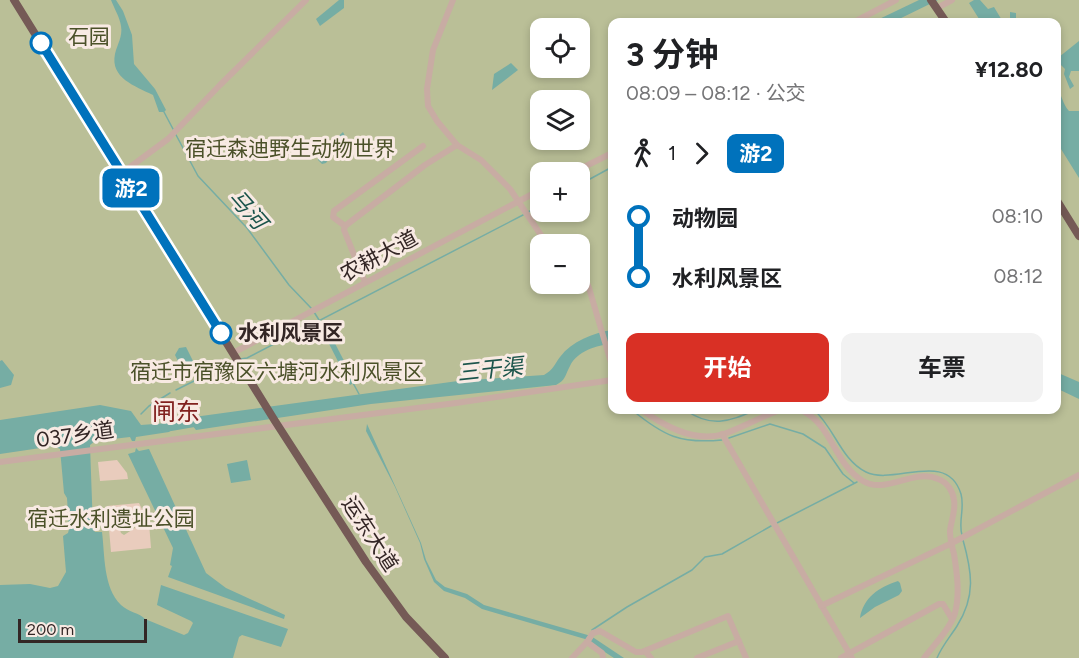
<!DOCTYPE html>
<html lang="zh">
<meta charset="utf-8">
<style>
:root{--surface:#fff;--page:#f2f2f2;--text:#202124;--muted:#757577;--accent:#d93025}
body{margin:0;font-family:Figtree,"Noto Sans SC",sans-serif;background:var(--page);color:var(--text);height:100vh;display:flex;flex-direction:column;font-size:22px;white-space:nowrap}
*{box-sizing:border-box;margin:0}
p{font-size:20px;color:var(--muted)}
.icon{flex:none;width:33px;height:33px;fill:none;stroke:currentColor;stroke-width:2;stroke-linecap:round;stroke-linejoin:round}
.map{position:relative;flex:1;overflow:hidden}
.sheet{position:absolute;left:608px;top:18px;width:453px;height:396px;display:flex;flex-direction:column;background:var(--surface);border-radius:12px;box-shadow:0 3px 9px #0003}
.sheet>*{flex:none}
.badge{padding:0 12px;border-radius:9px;font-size:21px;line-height:39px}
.buttons{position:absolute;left:530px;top:18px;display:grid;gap:12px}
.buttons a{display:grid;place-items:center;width:60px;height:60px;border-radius:12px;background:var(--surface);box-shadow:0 3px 9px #0003;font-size:30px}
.scale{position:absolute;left:18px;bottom:15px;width:129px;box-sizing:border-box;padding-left:6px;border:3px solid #332625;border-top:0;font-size:16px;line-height:21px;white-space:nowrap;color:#332625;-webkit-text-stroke:4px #f8eae3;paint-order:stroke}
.map>.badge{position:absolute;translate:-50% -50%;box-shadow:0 0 0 3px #fff}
.legs{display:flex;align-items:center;gap:9px;height:66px;padding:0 18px;font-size:20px}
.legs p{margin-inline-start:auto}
.head{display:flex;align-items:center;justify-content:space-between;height:102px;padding:0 18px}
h1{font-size:33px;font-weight:700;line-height:45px}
.cta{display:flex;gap:12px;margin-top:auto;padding:12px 18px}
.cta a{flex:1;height:69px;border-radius:12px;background:var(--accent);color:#fff;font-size:24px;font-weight:700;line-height:69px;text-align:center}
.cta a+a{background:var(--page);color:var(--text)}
ul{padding:0 18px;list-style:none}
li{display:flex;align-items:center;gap:21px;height:60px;font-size:22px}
li i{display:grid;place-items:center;width:9px;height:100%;margin:0 8px;background:currentColor}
li i::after{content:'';width:15px;height:15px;margin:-8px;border:4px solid;border-radius:50%;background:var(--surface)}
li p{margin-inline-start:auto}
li:first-child i{background:linear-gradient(#0000 50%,currentColor 0)}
li:last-child i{background:linear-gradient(currentColor 50%,#0000 0)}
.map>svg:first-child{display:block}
.green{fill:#babf97;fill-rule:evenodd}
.plaza{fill:#e9ccbd;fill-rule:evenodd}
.water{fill:#76ada4}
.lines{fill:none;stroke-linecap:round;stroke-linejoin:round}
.stream{stroke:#76ada4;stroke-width:1.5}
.river{stroke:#76ada4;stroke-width:8}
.minor{stroke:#c8aca3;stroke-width:6}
.major{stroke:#755a56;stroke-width:8}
.line-1-casing{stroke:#fff;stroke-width:14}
.line-1{stroke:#0072bc;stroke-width:9}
.stop-1-dot{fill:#fff;stroke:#0072bc;stroke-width:3}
.labels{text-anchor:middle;stroke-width:6;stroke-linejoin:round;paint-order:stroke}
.park-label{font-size:21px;fill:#4b5129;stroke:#f8eae3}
.street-label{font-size:21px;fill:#332625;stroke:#f8eae3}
.stop-label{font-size:21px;font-weight:bold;fill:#332625;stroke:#f8eae3;text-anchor:start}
.water-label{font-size:22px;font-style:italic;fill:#1b544b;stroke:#f8eae3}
.quarter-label{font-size:24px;fill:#81211f;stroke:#f8eae3}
</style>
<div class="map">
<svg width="1079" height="658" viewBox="0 0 1079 658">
<rect width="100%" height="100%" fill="#f0dfd7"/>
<!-- green -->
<path class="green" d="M 0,0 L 1079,0 L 1079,658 L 0,658 ZM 612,22 L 1056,22 L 1056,410 L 612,410 ZM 540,28 L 579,28 L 579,68 L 540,68 ZM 540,100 L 579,100 L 579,140 L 540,140 ZM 540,172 L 579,172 L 579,212 L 540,212 ZM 540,244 L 579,244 L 579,284 L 540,284 Z"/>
<!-- plaza -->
<g class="plaza">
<path d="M 117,460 L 127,473 L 128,479 L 100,481 L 98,462 Z"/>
<path d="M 139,503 L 149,523 L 151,548 L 111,552 L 107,506 ZM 124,516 L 133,520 L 135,528 L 124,535 L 121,533 L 117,521 Z"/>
</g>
<!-- water -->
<g class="water">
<path d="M 111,0 L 116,0 L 123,11 L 132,35 L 134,64 L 155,89 L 166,110 L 164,112 L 159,112 L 153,95 C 135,86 110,78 115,54 C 117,45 123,36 121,26 C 120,18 114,8 111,0 Z"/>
<path d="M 339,0 L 344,0 L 344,8 L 320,26 L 316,19 Z"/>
<path d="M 919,0 L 938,0 L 893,22 L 873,22 Z"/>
<path d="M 974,0 L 980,0 L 988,9 L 994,7 L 1003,22 L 1010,21 L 1010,12 L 1016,13 L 1016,22 L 981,22 L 969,3 Z"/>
<path d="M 1079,41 L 1079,71 L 1071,71 L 1069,77 L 1074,86 L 1070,89 L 1064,74 L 1065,69 L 1060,64 L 1059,57 Z"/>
<path d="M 511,63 L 518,70 L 492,90 L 494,74 Z"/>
<path d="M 1056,85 C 1061,93 1063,105 1069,111 L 1079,111 L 1079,178 L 1056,141 Z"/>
<path d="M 343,132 L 345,136 L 326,163 L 322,164 L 318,160 L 318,155 Z"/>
<path d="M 322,330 L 328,330 L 355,382 L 350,385 Z"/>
<path d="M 612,330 L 612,344 C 597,345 577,351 570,366 C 565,375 566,380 556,385 L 371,404 L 196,430 L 192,425 L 186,426 L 185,422 L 191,421 L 194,417 L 458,381 L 544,375 C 553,370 554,365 560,357 C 572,341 593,333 612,330 Z"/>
<path d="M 186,347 L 193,361 L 190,366 L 182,369 L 175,355 L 179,348 Z"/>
<path d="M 2,360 L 14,375 L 11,385 L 0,388 L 0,361 Z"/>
<path d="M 1056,372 L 1079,382 L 1079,399 L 1056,388 Z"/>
<path d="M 100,405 L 131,411 L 141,425 L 168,423 L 173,428 L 169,432 L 136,437 L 135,441 L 132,441 L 130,437 L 95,441 L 90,445 L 93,529 L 95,532 L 102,532 C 105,556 103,587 121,605 C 128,612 140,613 145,619 L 184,635 L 188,633 L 193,623 L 191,621 L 157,605 L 161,585 L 288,629 L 281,647 L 242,635 L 239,637 L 233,658 L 0,658 L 0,585 L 30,584 L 50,588 L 58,586 L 66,572 L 63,536 L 68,533 L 69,529 L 67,498 L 64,493 L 60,449 L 54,446 L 0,454 L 0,420 Z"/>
<path d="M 367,424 L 421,543 L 426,560 L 436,580 L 445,587 L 467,594 L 484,605 L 591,636 L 624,658 L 614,658 L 585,639 L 482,609 L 465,598 L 444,591 L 434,582 L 424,559 L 420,543 L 395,487 L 366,431 Z"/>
<path d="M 136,448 L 139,451 L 149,449 L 206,573 L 226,588 L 285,615 L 284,619 L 168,577 L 172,566 L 170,565 L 173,548 L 128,454 L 135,452 Z"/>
<path d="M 247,460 L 251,480 L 231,483 L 227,464 Z"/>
<path d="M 898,581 L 900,583 L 902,591 L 899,595 L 875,607 L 860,618 C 863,598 879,587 898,581 Z"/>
</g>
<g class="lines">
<!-- stream -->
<g class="stream">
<path d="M 164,112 L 173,129"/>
<path d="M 175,133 L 198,176 L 247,228 L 289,285 L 311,308"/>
<path d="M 579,185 L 612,167"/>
<path d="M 528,212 L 540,206"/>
<path d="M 314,312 L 326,331"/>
<path d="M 240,359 L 247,358 L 523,215"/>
<path d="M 353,383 L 359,394"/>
<path d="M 176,390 L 234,361"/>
<path d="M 632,410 C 664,436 680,444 722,440"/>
<path d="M 685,410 C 712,428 727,422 756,410"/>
<path d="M 814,410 C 834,427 841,460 866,472 C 894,486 947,449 961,494 C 965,508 958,522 962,535"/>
<path d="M 141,414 L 149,406 L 170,393"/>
<path d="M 729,438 L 770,424 L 803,434 L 825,448 L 843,474 L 854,483"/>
<path d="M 777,523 L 857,482"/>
<path d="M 592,630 L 627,607 L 692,570 L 705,557 L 722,554 L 771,526"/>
<path d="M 937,658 C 942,646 950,637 957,626 C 976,596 972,572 963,540"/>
</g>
<!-- river -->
<path class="river" d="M 165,428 L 194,423"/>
<!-- minor -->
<g class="minor">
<path d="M 453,0 L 433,50 L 427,89 L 428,106 L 437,121 L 457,145 L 481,160 L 510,189 L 547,244"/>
<path d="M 937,8 L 952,0"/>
<path d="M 854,22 L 896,0"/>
<path d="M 574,172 L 612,153"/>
<path d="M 122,173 L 168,139 L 220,85 L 306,0"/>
<path d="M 345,226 L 333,217 L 334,211 L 423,146"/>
<path d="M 579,272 L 586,280 L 589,288 L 612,366"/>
<path d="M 365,282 L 344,230 L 345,226 L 425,165 L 457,145"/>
<path d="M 233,353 L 540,190"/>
<path d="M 642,410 C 664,426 695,443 724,434 C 743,427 761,417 780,410"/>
<path d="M 801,410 C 832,424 834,464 863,481 C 886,495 914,468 938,479 C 947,482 953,491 954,500 C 956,510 951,521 950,531 C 950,538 952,547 954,554 C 957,573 960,594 955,613 C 950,629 934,645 924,658"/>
<path d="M 722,434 L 852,658"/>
<path d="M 0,462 L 456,403 L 612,380"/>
<path d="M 821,606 L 952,543 L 1079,475"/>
<path d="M 587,642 L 593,633 L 600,631 L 636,652 L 642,652 L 728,616 L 746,658"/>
<path d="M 645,651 L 651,658"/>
<path d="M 572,658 L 587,642 L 602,653 L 603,658"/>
<path d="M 697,658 L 739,641"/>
<path d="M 841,658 L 939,604 L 943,604 L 952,619"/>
</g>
<!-- major -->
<g class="major">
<path d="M 14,0 L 275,421 L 366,562 L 406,617 L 445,658"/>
<path d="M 931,0 L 946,22"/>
<path d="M 1056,199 L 1079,236"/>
</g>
</g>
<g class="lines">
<!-- line-1 casing -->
<g class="line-1-casing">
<path id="line-1" d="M 41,43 L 221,333"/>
</g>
<!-- line-1 -->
<use href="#line-1" class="line-1"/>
</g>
<!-- markers -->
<g class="stop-1-dot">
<circle cx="41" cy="43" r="10"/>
<circle cx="221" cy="333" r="10"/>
</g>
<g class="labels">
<!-- park labels -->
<g class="park-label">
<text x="89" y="44">石园</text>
<text x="290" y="156">宿迁森迪野生动物世界</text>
<text x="277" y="379">宿迁市宿豫区六塘河水利风景区</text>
<text x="111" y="526">宿迁水利遗址公园</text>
</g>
<!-- street labels -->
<g class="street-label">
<text transform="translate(379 256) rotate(-28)" y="7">农耕大道</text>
<text transform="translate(75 435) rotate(-8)" y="7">037乡道</text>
<text transform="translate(370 534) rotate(57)" y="7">运东大道</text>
</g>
<!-- stop labels -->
<g class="stop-label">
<text x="238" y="340">水利风景区</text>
</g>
<!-- water labels -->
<g class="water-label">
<text transform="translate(248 209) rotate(49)" y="8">马河</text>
<text transform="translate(490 369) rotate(-6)" y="8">三干渠</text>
</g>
<!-- quarter labels -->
<g class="quarter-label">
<text x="176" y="420">闸东</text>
</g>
</g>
</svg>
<div class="buttons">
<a><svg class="icon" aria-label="locate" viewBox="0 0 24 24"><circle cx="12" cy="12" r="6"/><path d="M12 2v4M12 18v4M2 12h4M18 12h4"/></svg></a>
<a><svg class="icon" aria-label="layers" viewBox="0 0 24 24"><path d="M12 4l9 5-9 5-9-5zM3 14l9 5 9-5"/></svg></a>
<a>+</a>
<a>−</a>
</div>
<div class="scale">200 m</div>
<b class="badge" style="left:131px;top:188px;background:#0072bc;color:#fff">游2</b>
<section class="sheet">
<div class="head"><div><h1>3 分钟</h1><p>08:09 – 08:12 · 公交</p></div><b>¥12.80</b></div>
<div class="legs"><svg class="icon" aria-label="walk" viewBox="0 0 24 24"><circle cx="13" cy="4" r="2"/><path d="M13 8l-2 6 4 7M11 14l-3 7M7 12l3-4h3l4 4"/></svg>1<svg class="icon" aria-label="forward" viewBox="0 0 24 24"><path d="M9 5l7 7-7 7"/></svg><b class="badge" style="background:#0072bc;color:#fff">游2</b></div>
<ul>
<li><i style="color:#0072bc"></i><b>动物园</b><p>08:10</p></li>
<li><i style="color:#0072bc"></i><b>水利风景区</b><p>08:12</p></li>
</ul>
<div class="cta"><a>开始</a><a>车票</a></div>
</section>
</div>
